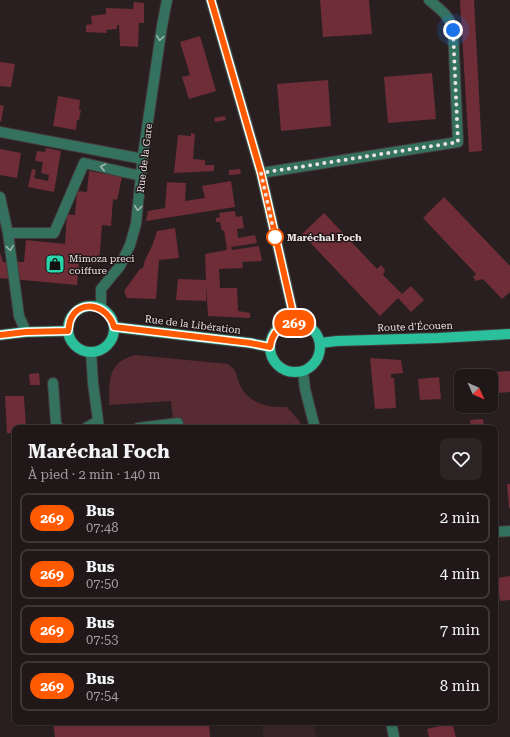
<!DOCTYPE html>
<html lang="fr">
<meta charset="utf-8">
<style>
:root{--surface:#1f1718;--page:#2c2425;--text:#f1f3f6;--muted:#a19fa2;--line:#3c3637}
body{margin:0;font-family:"Roboto Serif",serif;background:var(--page);color:var(--text);height:100vh;display:flex;flex-direction:column;font-size:15px;white-space:nowrap}
*{box-sizing:border-box;margin:0}
p{font-size:13px;color:var(--muted)}
.icon{flex:none;width:22px;height:22px;fill:none;stroke:currentColor;stroke-width:2;stroke-linecap:round;stroke-linejoin:round}
.map{position:relative;flex:1;overflow:hidden}
.details{position:absolute;left:12px;top:425px;width:486px;height:300px;display:flex;flex-direction:column;background:var(--surface);border-radius:8px;box-shadow:0 1px 3px #0004,0 0 0 1px var(--line)}
.details>*{flex:none}
.badge{padding:0 8px;border-radius:13px;font-size:14px;line-height:26px}
.needle{width:26px;rotate:135deg}
.fabs{position:absolute;left:454px;top:369px;display:grid;gap:8px}
.fabs a{display:grid;place-items:center;width:44px;height:44px;border-radius:8px;background:var(--surface);box-shadow:0 1px 3px #0004,0 0 0 1px var(--line);font-size:20px}
.you{position:absolute;width:20px;height:20px;margin:-10px;border:3px solid #fff;border-radius:50%;background:#1a73e8;box-shadow:0 0 0 6px #1a73e833}
.map>.badge{position:absolute;translate:-50% -50%;box-shadow:0 0 0 2px #fff}
.round{display:grid;place-items:center;flex:none;width:42px;height:42px;border-radius:8px;background:var(--page)}
.headline{display:flex;align-items:center;justify-content:space-between;height:68px;padding:0 16px}
h1{font-size:19px;font-weight:700;line-height:30px}
ul{padding:0;list-style:none}
li{display:flex;align-items:center;gap:12px;height:50px;margin:0 8px 6px;padding:0 8px;border:2px solid var(--line);border-radius:8px}
li div{flex:1}
li b{display:block;font-size:15px}
li em{font-style:normal}
li .badge{min-width:44px;font-weight:700;text-align:center}
.map>svg:first-child{display:block}
.built{fill:#362426}
.green{fill:#582a31}
.building{fill:#6f2d38}
.lines{fill:none;stroke-linecap:round;stroke-linejoin:round}
.minor-casing{stroke:#443a3b;stroke-width:12}
.major-casing{stroke:#443a3b;stroke-width:12}
.minor{stroke:#34715f;stroke-width:10}
.major{stroke:#2bc09c;stroke-width:10}
.oneway{stroke:#a1b5af}
.line-casing{stroke:#fff;stroke-width:9}
.line{stroke:#ff5a00;stroke-width:6}
.walk{stroke:#eae3e4;stroke-width:4;stroke-dasharray:0 7.2}
.stop-dot{fill:#fff;stroke:#ff5a00;stroke-width:2}
.labels{text-anchor:middle;stroke-width:3;stroke-linejoin:round;paint-order:stroke}
.street-label{font-size:10px;fill:#eae3e4;stroke:#201617}
.stop-label{font-size:10px;font-weight:bold;fill:#eae3e4;stroke:#201617;text-anchor:start}
.poi-label{font-size:10px;fill:#eae3e4;stroke:#201617;text-anchor:start}
</style>
<div class="map">
<svg width="510" height="737" viewBox="0 0 510 737">
<rect width="100%" height="100%" fill="#291f20"/>
<!-- built -->
<path class="built" d="M 261,722 L 313,722 L 317,737 L 264,737 Z"/>
<!-- green -->
<path class="green" d="M 135,355 L 228,364 C 238,372 235,372 239,383 C 247,403 268,408 287,407 L 300,422 L 302,428 L 174,428 L 171,401 L 109,405 C 110,381 106,363 135,355 Z"/>
<!-- building -->
<g class="building">
<path d="M 320,0 L 369,0 L 372,34 L 323,37 Z"/>
<path d="M 460,0 L 474,0 L 482,151 L 469,152 Z"/>
<path d="M 134,2 L 144,3 L 144,23 L 139,23 L 138,47 L 120,46 L 119,25 L 117,25 L 117,29 L 106,30 L 107,33 L 86,32 L 86,25 L 92,24 L 91,16 L 106,14 L 106,8 L 133,9 Z"/>
<path d="M 200,36 L 216,91 L 189,99 L 182,77 L 190,75 L 180,42 Z"/>
<path d="M 0,62 L 15,64 L 11,87 L 0,86 Z"/>
<path d="M 432,73 L 436,119 L 388,123 L 384,77 Z"/>
<path d="M 328,80 L 331,126 L 281,131 L 277,84 Z"/>
<path d="M 58,96 L 80,100 L 79,110 L 81,110 L 79,120 L 77,120 L 76,130 L 53,126 Z"/>
<path d="M 0,105 L 4,106 L 1,122 L 0,121 Z"/>
<path d="M 225,116 L 226,120 L 215,122 L 214,118 Z"/>
<path d="M 191,133 L 195,134 L 193,159 L 205,160 L 205,165 L 214,165 L 214,171 L 174,173 L 178,135 L 191,136 Z"/>
<path d="M 46,148 L 61,151 L 54,192 L 28,187 L 32,169 L 36,170 L 34,178 L 48,181 L 49,175 L 41,173 L 43,162 L 35,161 L 37,151 L 45,152 Z"/>
<path d="M 0,149 L 21,153 L 17,178 L 0,175 Z"/>
<path d="M 240,169 L 241,174 L 229,175 L 229,170 Z"/>
<path d="M 89,171 L 122,177 L 117,200 L 113,199 L 111,226 L 102,225 L 99,264 L 79,262 L 77,285 L 0,278 L 0,252 L 3,262 L 24,262 L 26,240 L 65,244 L 67,214 L 75,215 L 77,191 L 87,192 Z"/>
<path d="M 231,181 L 235,207 L 146,221 L 148,211 L 165,208 L 167,182 L 186,183 L 185,201 L 205,198 L 202,186 Z"/>
<path d="M 444,197 L 510,266 L 510,292 L 502,299 L 483,279 L 476,281 L 473,277 L 476,274 L 423,218 Z"/>
<path d="M 235,211 L 236,217 L 242,216 L 244,228 L 237,229 L 238,238 L 255,235 L 257,243 L 231,247 L 232,250 L 259,246 L 262,261 L 242,262 L 243,268 L 219,269 L 220,288 L 237,288 L 238,311 L 250,313 L 250,318 L 208,316 L 206,285 L 206,301 L 176,300 L 178,279 L 206,280 L 205,254 L 227,250 L 224,230 L 222,231 L 220,222 L 216,222 L 216,218 L 220,217 L 219,213 Z"/>
<path d="M 324,213 L 377,269 L 381,265 L 385,270 L 383,275 L 402,294 L 411,286 L 424,300 L 411,312 L 398,298 L 380,316 L 302,234 Z"/>
<path d="M 175,228 L 179,258 L 159,260 L 156,299 L 127,298 L 124,291 L 140,269 L 143,268 L 145,260 L 153,244 L 157,231 Z"/>
<path d="M 370,358 L 401,360 L 403,373 L 391,374 L 391,378 L 394,378 L 396,408 L 375,409 Z"/>
<path d="M 510,371 L 510,392 L 498,393 L 496,372 Z"/>
<path d="M 39,373 L 40,385 L 30,385 L 29,374 Z"/>
<path d="M 454,376 L 461,376 L 461,397 L 456,398 Z"/>
<path d="M 439,377 L 441,399 L 420,400 L 418,379 Z"/>
<path d="M 5,396 L 24,396 L 26,428 L 15,428 L 15,433 L 7,433 Z"/>
<path d="M 483,419 L 484,428 L 471,428 L 470,420 Z"/>
<path d="M 507,484 L 510,484 L 510,508 L 509,508 Z"/>
<path d="M 510,576 L 510,600 L 500,601 L 497,578 Z"/>
<path d="M 53,722 L 209,722 L 210,737 L 55,737 Z"/>
<path d="M 452,723 L 456,737 L 429,737 L 427,729 Z"/>
</g>
<g class="lines">
<!-- minor casing -->
<g class="minor-casing">
<g id="minor">
<path d="M 211,0 L 261,173 L 295,322"/>
<path d="M 0,132 L 143,159"/>
<path d="M 261,173 L 458,142 L 453,30 C 449,15 441,10 429,0"/>
<path d="M 0,197 L 8,233"/>
<path d="M 101,308 L 101,289 L 120,266 L 130,245 L 136,224 L 143,155 L 162,26 L 167,0"/>
<path d="M 26,332 L 19,316 L 8,233 L 54,233 L 84,163 L 141,176"/>
<path d="M 91,352 L 93,383 L 99,428"/>
<path d="M 303,371 L 305,389 L 315,428"/>
<path d="M 53,383 L 56,424 L 59,428"/>
<path d="M 86,428 L 98,421"/>
<path d="M 138,428 L 178,423"/>
<path d="M 495,532 L 510,531"/>
<path d="M 391,722 L 394,737"/>
</g>
</g>
<!-- major casing -->
<g class="major-casing">
<g id="major">
<circle cx="91" cy="329" r="23"/>
<circle cx="295" cy="347" r="25"/>
<path d="M 114,327 L 250,343 L 270,347"/>
<path d="M 0,335 L 26,332 L 68,331"/>
<path d="M 320,343 L 337,341 L 438,338 L 510,334"/>
</g>
</g>
<!-- minor -->
<use href="#minor" class="minor"/>
<!-- major -->
<use href="#major" class="major"/>
</g>
<!-- one-way arrows -->
<defs><path id="oneway-chevron" d="M-2-3.5L2.5 0L-2 3.5" fill="none" stroke-width="1.6" stroke-linecap="round" stroke-linejoin="round"/></defs>
<g class="oneway">
<use href="#oneway-chevron" transform="translate(160 38) rotate(98)"/>
<use href="#oneway-chevron" transform="translate(103 167) rotate(-168)"/>
<use href="#oneway-chevron" transform="translate(138 208) rotate(96)"/>
<use href="#oneway-chevron" transform="translate(10 248) rotate(82)"/>
</g>
<g class="lines">
<!-- line casing -->
<g class="line-casing">
<path id="line" d="M 0,335 L 26,332 L 68,331 C 69,328 69,324 70,321 C 78,298 108,304 114,327 L 250,343 L 270,347 C 272,333 280,324 295,322 L 261,173 L 211,0"/>
</g>
<!-- line -->
<use href="#line" class="line"/>
<!-- walk -->
<path class="walk" d="M 275,237 L 261,173 L 458,142 L 453,30"/>
</g>
<!-- icons -->
<defs>
<g id="shop-square" transform="scale(1)"><rect x="-9" y="-9" width="18" height="18" rx="4" fill="#29d5ac" stroke="#201617"/><path d="M-5-2.5h2.3a2.7 3.5 0 0 1 5.4 0H5L5.5 6h-11ZM-1.5-2.5h3a1.5 2.3 0 0 0-3 0Z" fill="#111"/></g>
</defs>
<g fill-rule="evenodd">
<use href="#shop-square" x="55" y="264"/>
</g>
<!-- markers -->
<circle class="stop-dot" cx="275" cy="237" r="8"/>
<g class="labels">
<!-- street labels -->
<g class="street-label">
<text transform="translate(144 158) rotate(-83)" y="4">Rue de la Gare</text>
<text transform="translate(193 324) rotate(7)" y="4">Rue de la Libération</text>
<text transform="translate(415 326) rotate(-2)" y="4">Route d'Écouen</text>
</g>
<!-- stop labels -->
<g class="stop-label">
<text x="287" y="241">Maréchal Foch</text>
</g>
<!-- poi labels -->
<g class="poi-label">
<text x="69" y="262">Mimoza preci<tspan x="69" dy="12">coiffure</tspan></text>
</g>
</g>
</svg>
<div class="fabs">
<a><svg class="needle" viewBox="-14 -14 28 28"><path d="M0-13l5 13h-10z" fill="#e53935"/><path d="M0 13l5-13h-10z" fill="#a19fa2"/></svg></a>
</div>
<div class="you" style="left:453px;top:30px"></div>
<b class="badge" style="left:294px;top:323px;background:#ff5a00;color:#fff">269</b>
<section class="details">
<div class="headline"><div><h1>Maréchal Foch</h1><p>À pied · 2 min · 140 m</p></div><a class="round"><svg class="icon" aria-label="heart" viewBox="0 0 24 24"><path d="M12 20l-8-8c-3-5 5-10 8-4 3-6 11-1 8 4z"/></svg></a></div>
<ul>
<li><span class="badge" style="background:#ff5a00;color:#fff">269</span><div><b>Bus</b><p>07:48</p></div><em>2 min</em></li>
<li><span class="badge" style="background:#ff5a00;color:#fff">269</span><div><b>Bus</b><p>07:50</p></div><em>4 min</em></li>
<li><span class="badge" style="background:#ff5a00;color:#fff">269</span><div><b>Bus</b><p>07:53</p></div><em>7 min</em></li>
<li><span class="badge" style="background:#ff5a00;color:#fff">269</span><div><b>Bus</b><p>07:54</p></div><em>8 min</em></li>
</ul>
</section>
</div>
